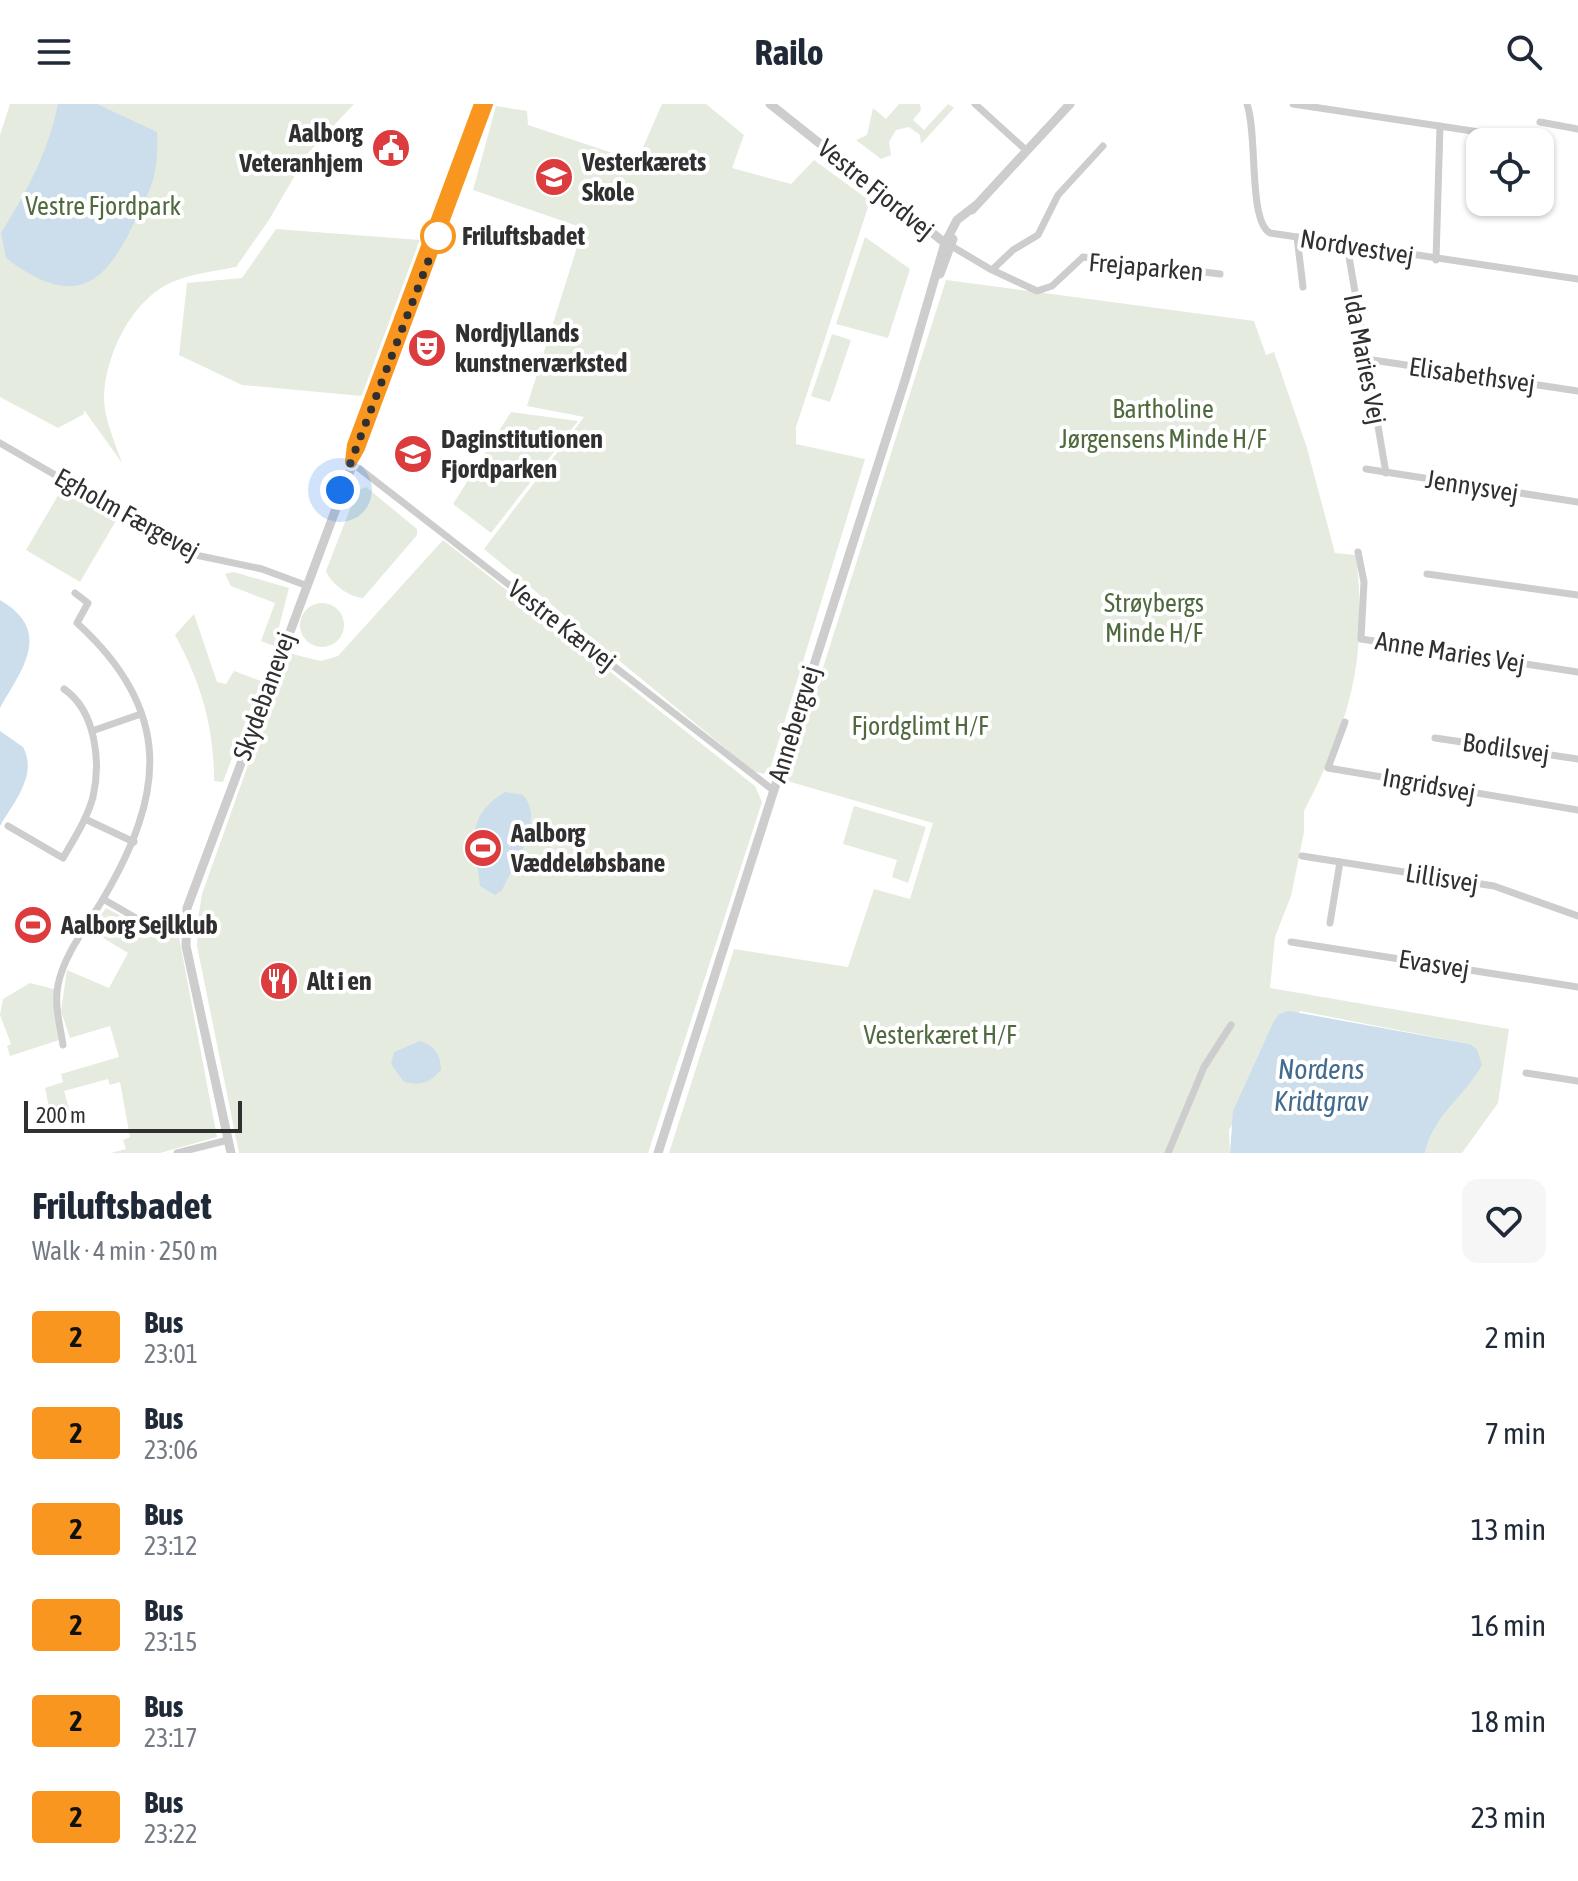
<!DOCTYPE html>
<meta charset="utf-8">
<style>
:root{--surface:#fff;--page:#f6f6f7;--text:#1f2937;--muted:#747a83}
body{margin:0;font-family:"Asap Condensed",sans-serif;background:var(--page);color:var(--text);height:100vh;display:flex;flex-direction:column;font-size:30px;white-space:nowrap}
*{box-sizing:border-box;margin:0}
p{font-size:26px;color:var(--muted)}
.icon{flex:none;width:44px;height:44px;fill:none;stroke:currentColor;stroke-width:2;stroke-linecap:round;stroke-linejoin:round}
.map{position:relative;height:1049px;overflow:hidden}
.side{display:flex;flex-direction:column;background:var(--surface);flex:1}
.side>*{flex:none}
.badge{padding:0 16px;border-radius:6px;font-size:28px;line-height:52px}
.buttons{position:absolute;left:1466px;top:24px;display:grid;gap:16px}
.buttons a{display:grid;place-items:center;width:88px;height:88px;border-radius:16px;background:var(--surface);box-shadow:0 2px 6px #0004;font-size:40px}
.scale{position:absolute;left:24px;bottom:20px;width:218px;box-sizing:border-box;padding-left:8px;border:4px solid #303030;border-top:0;font-size:22px;line-height:28px;white-space:nowrap;color:#303030;-webkit-text-stroke:6px #fff;paint-order:stroke}
.you{position:absolute;width:40px;height:40px;margin:-20px;border:6px solid #fff;border-radius:50%;background:#1a73e8;box-shadow:0 0 0 12px #1a73e833}
.map>.badge{position:absolute;translate:-50% -50%;box-shadow:0 0 0 4px #fff}
.round{display:grid;place-items:center;flex:none;width:84px;height:84px;border-radius:16px;background:var(--page)}
.overview{display:flex;align-items:center;justify-content:space-between;height:136px;padding:0 32px}
h1{font-size:38px;font-weight:700;line-height:60px}
ul{padding:0;list-style:none}
li{display:flex;align-items:center;gap:24px;height:96px;padding:0 32px}
li div{flex:1}
li b{display:block;font-size:30px}
li em{font-style:normal}
li .badge{min-width:88px;font-weight:700;text-align:center}
header{display:flex;justify-content:space-between;align-items:center;height:104px;padding:0 32px;background:var(--surface);font-size:36px;font-weight:700}
.map>svg:first-child{display:block}
.green{fill:#e5ecdf}
.water{fill:#ccddeb}
.lines{fill:none;stroke-linecap:round;stroke-linejoin:round}
.minor{stroke:#cdcdcd;stroke-width:7}
.tertiary{stroke:#cdcdcd;stroke-width:9}
.line-casing{stroke:#fff;stroke-width:18}
.line{stroke:#f8961f;stroke-width:12}
.walk{stroke:#303030;stroke-width:8;stroke-dasharray:0 14.4}
.stop-dot{fill:#fff;stroke:#f8961f;stroke-width:4}
.labels{text-anchor:middle;stroke-width:8;stroke-linejoin:round;paint-order:stroke}
.poi-label{font-size:26px;font-weight:bold;fill:#303030;stroke:#fff;text-anchor:start}
.street-label{font-size:26px;fill:#303030;stroke:#fff}
.park-label{font-size:26px;fill:#506a3f;stroke:#fff}
.stop-label{font-size:26px;font-weight:bold;fill:#303030;stroke:#fff;text-anchor:start}
.water-label{font-size:28px;font-style:italic;fill:#416c8f;stroke:#fff}
</style>
<header><svg class="icon" aria-label="menu" viewBox="0 0 24 24"><path d="M4 6h16M4 12h16M4 18h16"/></svg>Railo<svg class="icon" aria-label="search" viewBox="0 0 24 24"><circle cx="10" cy="10" r="6"/><path d="M15 15l6 6"/></svg></header>
<div class="map">
<svg width="1578" height="1049" viewBox="0 0 1578 1049">
<rect width="100%" height="100%" fill="#fff"/>
<!-- green -->
<g class="green">
<path d="M 10,0 L 354,0 L 308,49 L 269,116 L 236,163 C 214,167 190,170 170,179 C 131,197 105,252 104,293 C 104,315 115,338 122,359 L 84,306 L 84,310 L 58,324 L 0,293 L 0,31 Z"/>
<path d="M 662,0 L 706,0 L 744,31 L 732,64 L 791,80 L 814,56 L 870,97 L 796,323 L 796,340 L 865,355 L 771,662 L 764,670 L 753,667 L 484,445 L 584,313 L 527,302 L 583,124 L 473,86 L 496,2 L 527,7 L 528,21 L 637,57 Z"/>
<path d="M 899,0 L 920,0 L 921,6 L 913,16 L 924,26 L 948,0 L 954,4 L 921,40 L 920,31 L 909,23 L 896,26 L 889,38 L 891,51 L 881,55 L 856,36 L 867,31 L 873,4 L 886,15 Z"/>
<path d="M 276,125 L 420,136 L 362,292 L 242,281 L 179,251 L 187,179 L 242,174 Z"/>
<path d="M 865,133 L 910,165 L 888,234 L 836,220 Z"/>
<path d="M 946,176 L 1254,217 L 1266,251 L 1274,248 L 1307,344 L 1335,449 L 1356,451 C 1368,554 1351,616 1304,707 L 1304,728 L 1291,792 L 1275,833 L 1270,884 L 1509,925 L 1498,999 L 1462,1049 L 1425,1049 C 1432,1013 1465,992 1481,961 L 1477,945 L 1470,940 L 1300,907 L 1229,1026 L 1230,1049 L 669,1049 L 734,845 L 848,863 L 874,785 L 910,795 L 933,719 L 787,677 Z"/>
<path d="M 832,230 L 851,236 L 830,298 L 811,292 Z"/>
<path d="M 511,308 L 578,317 L 491,429 L 453,400 Z"/>
<path d="M 63,383 L 117,415 L 80,478 L 26,446 Z"/>
<path d="M 366,383 L 417,425 L 417,431 L 363,494 C 350,494 330,479 326,467 L 357,387 Z"/>
<path d="M 443,436 L 755,682 L 762,698 L 648,1049 L 239,1049 L 197,842 L 198,815 L 202,790 L 288,549 L 321,557 L 338,552 Z"/>
<path d="M 234,468 L 289,484 L 274,542 L 261,537 L 275,499 L 231,482 L 225,470 Z"/>
<circle cx="322" cy="521" r="22"/>
<path d="M 194,510 L 217,578 L 226,580 L 234,567 L 261,577 L 223,678 L 214,677 C 214,622 201,579 175,531 Z"/>
<path d="M 854,702 L 926,723 L 908,779 L 892,773 L 897,756 L 843,740 Z"/>
<path d="M 106,804 L 150,827 L 179,833 L 217,1033 L 160,1049 L 111,1049 L 126,1045 L 123,1036 L 130,1033 L 120,978 L 110,981 L 108,975 L 64,987 L 70,1008 L 51,1013 L 45,984 L 63,978 L 61,970 L 119,953 L 110,922 L 70,934 L 61,907 L 67,866 L 109,884 L 128,849 L 90,826 Z"/>
<path d="M 30,879 L 54,885 L 59,936 L 10,952 L 7,942 L 11,940 L 0,911 L 3,895 Z"/>
</g>
<!-- water -->
<g class="water">
<path d="M 58,0 L 97,0 L 157,28 C 159,71 152,83 133,121 C 101,189 68,201 6,154 L 1,129 C 27,87 48,49 58,0 Z"/>
<path d="M 0,496 C 53,527 23,564 0,604 Z"/>
<path d="M 0,627 L 23,643 C 38,671 14,698 0,722 Z"/>
<path d="M 505,688 L 523,691 C 546,716 514,760 502,786 L 495,791 L 480,782 C 476,741 462,714 505,688 Z"/>
<path d="M 1289,907 L 1470,940 L 1477,945 L 1482,961 C 1465,992 1432,1013 1425,1049 L 1230,1049 L 1233,1007 L 1273,919 L 1279,910 Z"/>
<path d="M 420,937 C 434,941 441,951 441,966 C 429,979 422,982 404,978 L 391,960 L 394,948 Z"/>
</g>
<g class="lines">
<!-- minor -->
<g class="minor">
<path d="M 975,0 L 1027,47"/>
<path d="M 1247,0 C 1258,31 1248,117 1270,129 L 1578,175"/>
<path d="M 1293,0 L 1479,28"/>
<path d="M 1540,18 L 1578,25"/>
<path d="M 1297,133 L 1303,183"/>
<path d="M 948,140 L 990,165 L 1037,187 L 1052,182 L 1083,153 L 1220,170"/>
<path d="M 1347,141 L 1386,369"/>
<path d="M 1436,156 L 1440,22"/>
<path d="M 993,165 L 1013,146 L 1038,131 L 1058,91 L 1103,42"/>
<path d="M 1366,255 L 1578,287"/>
<path d="M 0,339 L 191,450 L 262,465 L 305,481"/>
<path d="M 351,358 L 773,686"/>
<path d="M 1366,365 L 1578,398"/>
<path d="M 1358,448 L 1364,478 L 1361,535 L 1578,568"/>
<path d="M 1427,470 L 1578,491"/>
<path d="M 1345,618 L 1328,664 L 1578,706"/>
<path d="M 92,627 L 141,610"/>
<path d="M 1435,634 L 1578,655"/>
<path d="M 85,715 L 134,738"/>
<path d="M 8,722 L 63,754 C 74,735 87,715 93,693 C 101,658 96,607 64,585"/>
<path d="M 1302,752 L 1494,782 L 1578,812"/>
<path d="M 103,795 L 148,821 L 185,828"/>
<path d="M 1330,819 L 1340,758"/>
<path d="M 1291,838 L 1578,883"/>
<path d="M 63,941 C 60,921 54,901 58,881 C 64,850 87,822 103,795 C 165,690 174,607 77,519 L 88,499 L 75,489"/>
<path d="M 1526,969 L 1578,977"/>
<path d="M 177,1049 L 228,1036"/>
<path d="M 1168,1049 L 1204,963 L 1231,921"/>
</g>
<!-- tertiary -->
<g class="tertiary">
<path d="M 770,0 L 945,139"/>
<path d="M 972,106 L 1070,0"/>
<path d="M 940,170 L 953,135"/>
<path d="M 352,351 L 480,0"/>
<path d="M 231,1049 L 186,842 L 187,804 L 487,0"/>
<path d="M 658,1049 L 906,273 L 945,139 L 957,116 L 975,102"/>
</g>
</g>
<g class="lines">
<!-- line casing -->
<g class="line-casing">
<path id="line" d="M 480,0 L 353,341 L 351,358 L 359,344 L 487,0"/>
</g>
<!-- line -->
<use href="#line" class="line"/>
<!-- walk -->
<path class="walk" d="M 340,386 L 438,132"/>
</g>
<!-- icons -->
<defs>
<g id="civic-disc" transform="scale(2)"><circle r="9.5" fill="#dd3c3e" stroke="#fff"/><path d="M-.6-6.5H3V-4.5H.6V-3L4-1V1h2V6H-6V1h2V-1L-.6-3ZM-1.2 2.5V6h2.4V2.5Z" fill="#fff"/></g>
<g id="school-disc" transform="scale(2)"><circle r="9.5" fill="#dd3c3e" stroke="#fff"/><path d="M0-5L7-2L0 1L-7-2ZM-4 1L0 2.5L4 1V4Q0 6-4 4Z" fill="#fff"/></g>
<g id="theatre-disc" transform="scale(2)"><circle r="9.5" fill="#dd3c3e" stroke="#fff"/><path d="M-5-5.5Q0-4 5-5.5V0Q5 5 0 6Q-5 5-5 0ZM-3.3-2.5H-1v1.5H-3.3ZM1-2.5H3.3v1.5H1ZM-2.8 1Q0 5.5 2.8 1Z" fill="#fff"/></g>
<g id="stadium-disc" transform="scale(2)"><circle r="9.5" fill="#dd3c3e" stroke="#fff"/><path d="M0-5a6.5 5 0 1 0 0 10a6.5 5 0 1 0 0-10ZM-3.5-1.8h7v3.6h-7Z" fill="#fff"/></g>
<g id="restaurant-disc" transform="scale(2)"><circle r="9.5" fill="#dd3c3e" stroke="#fff"/><path d="M-5-6h1v4h1v-4h1v4h1v-4h1v5L-1.5 .5V6h-2V.5L-5-1ZM5-6V6H3V1.5H1.5Q1.5-4 5-6Z" fill="#fff"/></g>
</defs>
<g fill-rule="evenodd">
<use href="#civic-disc" x="391" y="44"/>
<use href="#school-disc" x="554" y="73"/>
<use href="#theatre-disc" x="427" y="244"/>
<use href="#school-disc" x="413" y="350"/>
<use href="#stadium-disc" x="483" y="744"/>
<use href="#stadium-disc" x="33" y="821"/>
<use href="#restaurant-disc" x="279" y="877"/>
</g>
<!-- markers -->
<circle class="stop-dot" cx="438" cy="132" r="16"/>
<g class="labels">
<!-- poi labels -->
<g class="poi-label">
<text x="363" y="38" text-anchor="end">Aalborg<tspan x="363" dy="30">Veteranhjem</tspan></text>
<text x="582" y="67">Vesterkærets<tspan x="582" dy="30">Skole</tspan></text>
<text x="455" y="238">Nordjyllands<tspan x="455" dy="30">kunstnerværksted</tspan></text>
<text x="441" y="344">Daginstitutionen<tspan x="441" dy="30">Fjordparken</tspan></text>
<text x="511" y="738">Aalborg<tspan x="511" dy="30">Væddeløbsbane</tspan></text>
<text x="61" y="830">Aalborg Sejlklub</text>
<text x="307" y="886">Alt i en</text>
</g>
<!-- street labels -->
<g class="street-label">
<text transform="translate(876 85) rotate(39)" y="9">Vestre Fjordvej</text>
<text transform="translate(1357 143) rotate(9)" y="9">Nordvestvej</text>
<text transform="translate(1146 163) rotate(5)" y="9">Frejaparken</text>
<text transform="translate(1365 255) rotate(79)" y="9">Ida Maries Vej</text>
<text transform="translate(1472 271) rotate(8)" y="9">Elisabethsvej</text>
<text transform="translate(1472 382) rotate(9)" y="9">Jennysvej</text>
<text transform="translate(127 410) rotate(29)" y="9">Egholm Færgevej</text>
<text transform="translate(562 521) rotate(38)" y="9">Vestre Kærvej</text>
<text transform="translate(1450 548) rotate(9)" y="9">Anne Maries Vej</text>
<text transform="translate(264 592) rotate(-70)" y="9">Skydebanevej</text>
<text transform="translate(794 620) rotate(-73)" y="9">Annebergvej</text>
<text transform="translate(1506 644) rotate(8)" y="9">Bodilsvej</text>
<text transform="translate(1429 681) rotate(10)" y="9">Ingridsvej</text>
<text transform="translate(1442 774) rotate(9)" y="9">Lillisvej</text>
<text transform="translate(1434 860) rotate(9)" y="9">Evasvej</text>
</g>
<!-- park labels -->
<g class="park-label">
<text x="103" y="111">Vestre Fjordpark</text>
<text x="1163" y="314">Bartholine<tspan x="1163" dy="30">Jørgensens Minde H/F</tspan></text>
<text x="1154" y="508">Strøybergs<tspan x="1154" dy="30">Minde H/F</tspan></text>
<text x="920" y="631">Fjordglimt H/F</text>
<text x="940" y="940">Vesterkæret H/F</text>
</g>
<!-- stop labels -->
<g class="stop-label">
<text x="462" y="141">Friluftsbadet</text>
</g>
<!-- water labels -->
<g class="water-label">
<text x="1321" y="975">Nordens<tspan x="1321" dy="32">Kridtgrav</tspan></text>
</g>
</g>
</svg>
<div class="buttons">
<a><svg class="icon" aria-label="locate" viewBox="0 0 24 24"><circle cx="12" cy="12" r="6"/><path d="M12 2v4M12 18v4M2 12h4M18 12h4"/></svg></a>
</div>
<div class="scale">200 m</div>
<div class="you" style="left:340px;top:386px"></div>
</div>
<section class="side">
<div class="overview"><div><h1>Friluftsbadet</h1><p>Walk · 4 min · 250 m</p></div><a class="round"><svg class="icon" aria-label="heart" viewBox="0 0 24 24"><path d="M12 20l-8-8c-3-5 5-10 8-4 3-6 11-1 8 4z"/></svg></a></div>
<ul>
<li><span class="badge" style="background:#f8961f;color:#111">2</span><div><b>Bus</b><p>23:01</p></div><em>2 min</em></li>
<li><span class="badge" style="background:#f8961f;color:#111">2</span><div><b>Bus</b><p>23:06</p></div><em>7 min</em></li>
<li><span class="badge" style="background:#f8961f;color:#111">2</span><div><b>Bus</b><p>23:12</p></div><em>13 min</em></li>
<li><span class="badge" style="background:#f8961f;color:#111">2</span><div><b>Bus</b><p>23:15</p></div><em>16 min</em></li>
<li><span class="badge" style="background:#f8961f;color:#111">2</span><div><b>Bus</b><p>23:17</p></div><em>18 min</em></li>
<li><span class="badge" style="background:#f8961f;color:#111">2</span><div><b>Bus</b><p>23:22</p></div><em>23 min</em></li>
</ul>
</section>
